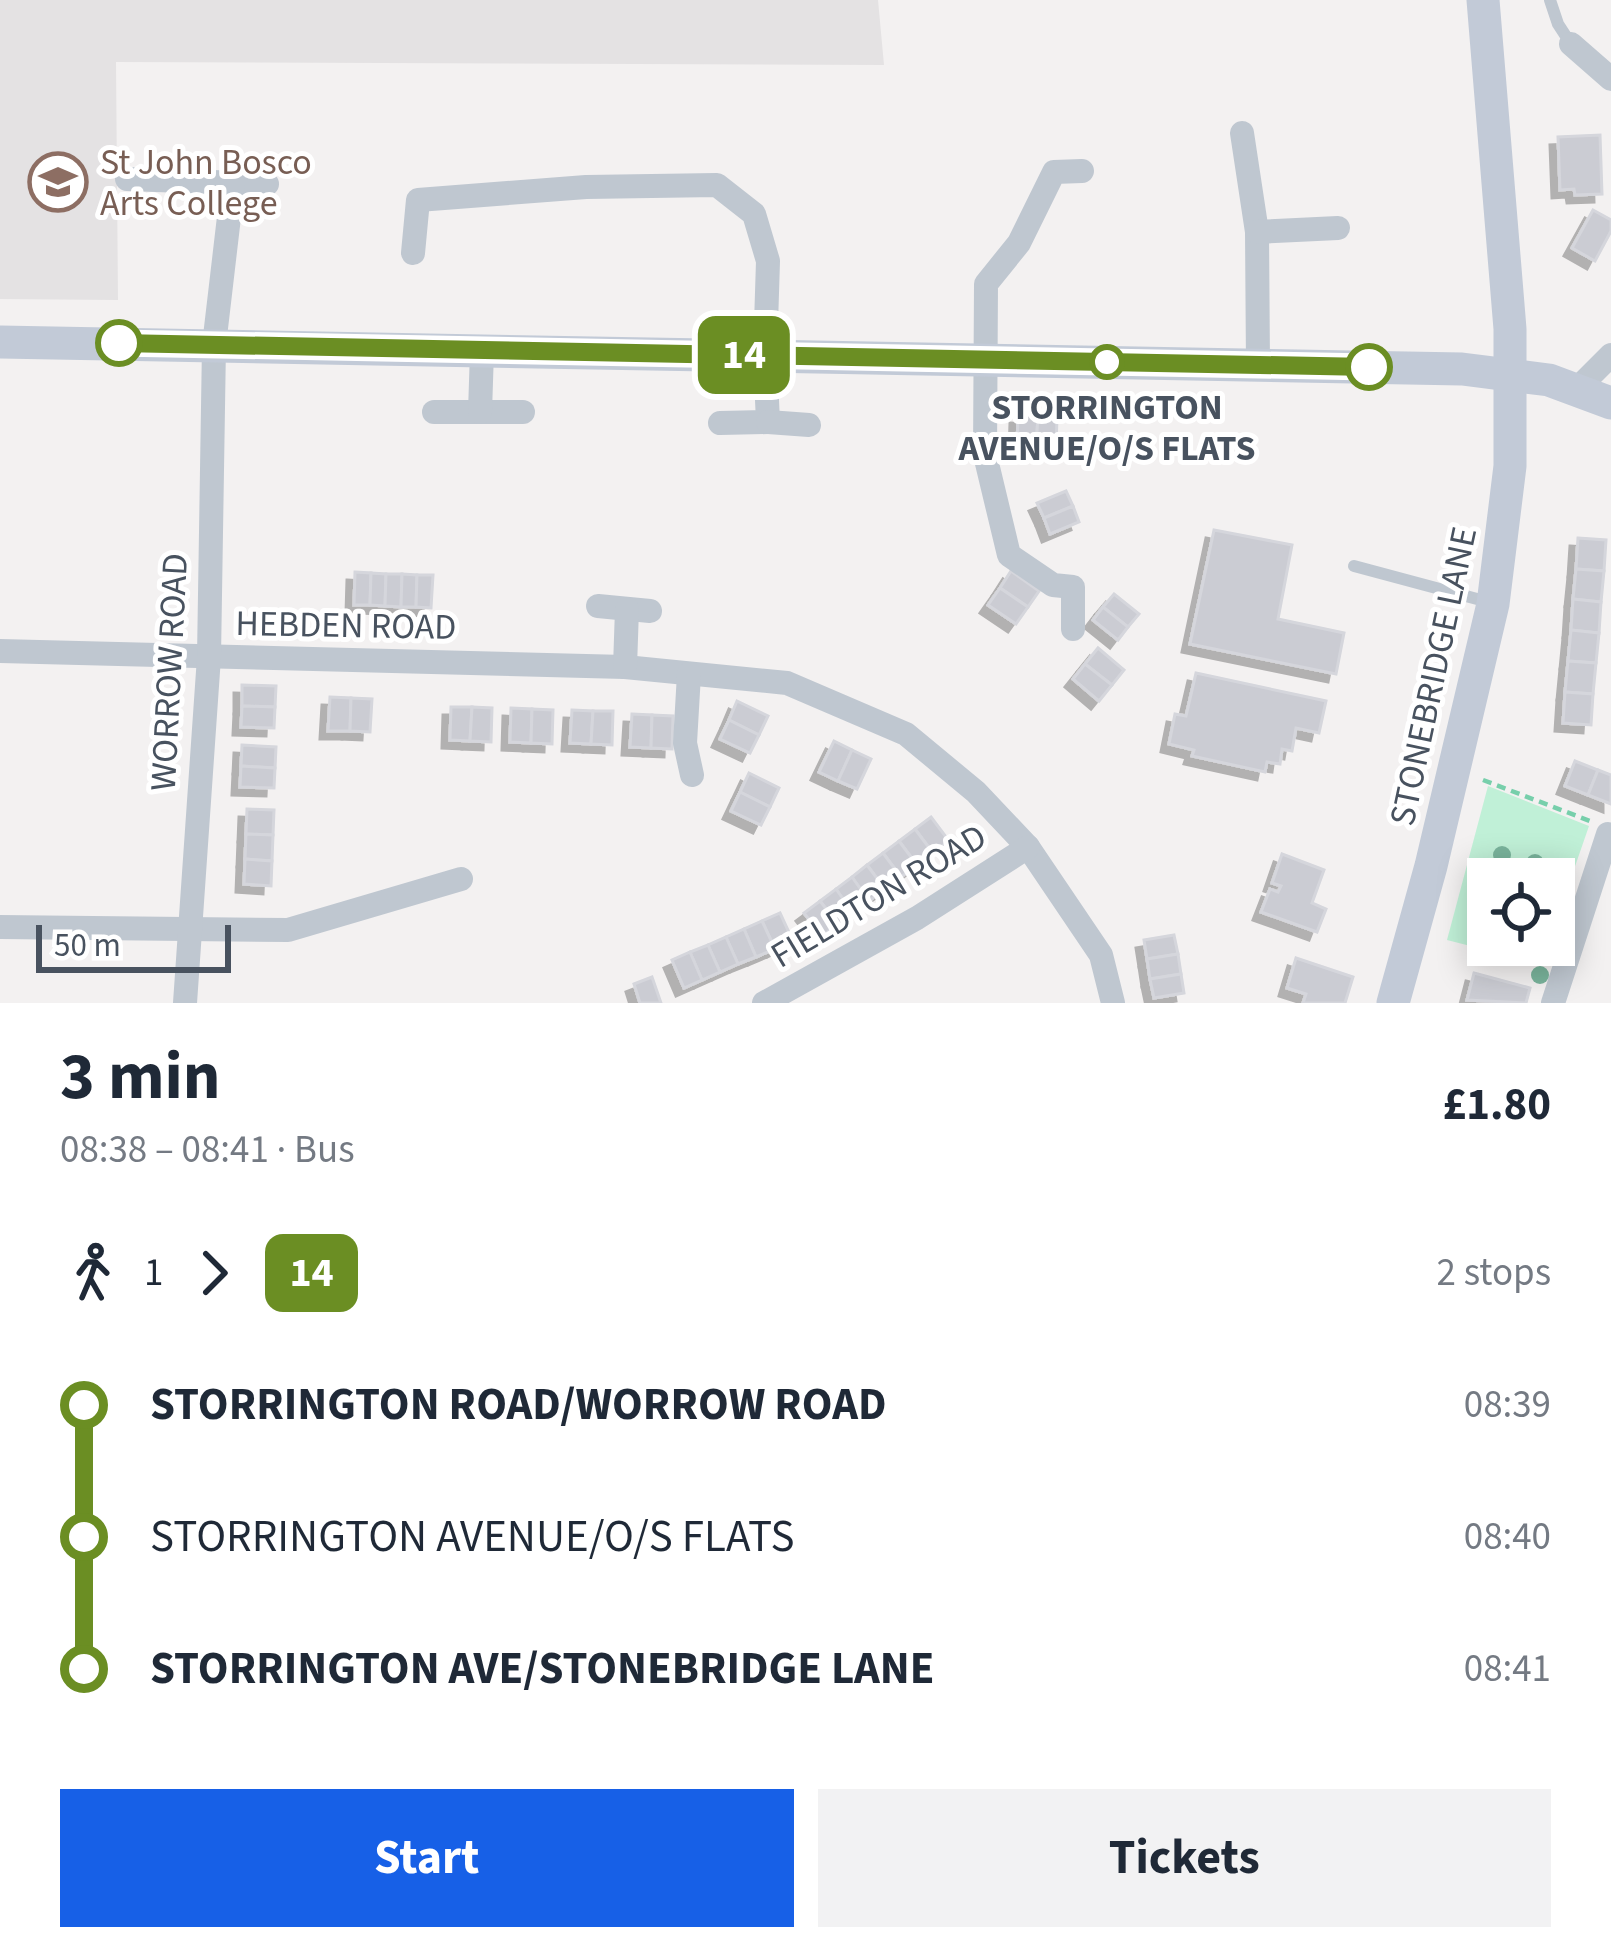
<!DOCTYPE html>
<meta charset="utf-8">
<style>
:root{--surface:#fff;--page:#f2f2f3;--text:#1f2937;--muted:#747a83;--accent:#1760e7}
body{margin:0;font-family:"Source Sans 3",sans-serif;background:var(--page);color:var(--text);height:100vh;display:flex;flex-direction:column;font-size:45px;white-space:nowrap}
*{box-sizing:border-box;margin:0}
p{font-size:39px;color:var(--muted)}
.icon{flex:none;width:66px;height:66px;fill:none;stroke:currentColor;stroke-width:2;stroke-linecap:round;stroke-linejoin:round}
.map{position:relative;height:1003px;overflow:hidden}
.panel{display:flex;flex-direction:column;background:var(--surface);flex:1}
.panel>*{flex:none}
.badge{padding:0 24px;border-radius:18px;font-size:42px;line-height:78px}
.buttons{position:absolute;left:1467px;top:858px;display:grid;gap:24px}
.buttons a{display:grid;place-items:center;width:108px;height:108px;border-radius:0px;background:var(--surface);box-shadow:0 6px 30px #0003;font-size:60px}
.scale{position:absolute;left:36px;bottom:30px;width:195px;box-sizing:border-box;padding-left:12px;border:6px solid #48525f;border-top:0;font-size:33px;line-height:42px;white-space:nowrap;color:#48525f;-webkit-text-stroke:9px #fff;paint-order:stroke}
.map>.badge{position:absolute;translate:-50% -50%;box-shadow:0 0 0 6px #fff}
.legs{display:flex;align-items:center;gap:18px;height:132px;padding:0 60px;font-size:39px}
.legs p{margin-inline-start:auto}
.headline{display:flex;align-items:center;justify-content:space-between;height:204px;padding:0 60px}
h1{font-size:66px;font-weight:700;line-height:90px}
.primary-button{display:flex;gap:24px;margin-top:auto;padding:24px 60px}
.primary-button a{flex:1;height:138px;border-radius:0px;background:var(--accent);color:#fff;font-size:48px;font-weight:700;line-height:138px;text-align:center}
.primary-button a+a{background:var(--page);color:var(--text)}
ul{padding:0 60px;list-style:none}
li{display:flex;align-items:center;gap:42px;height:132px;font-size:45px}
li i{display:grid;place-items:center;width:18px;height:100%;margin:0 15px;background:currentColor}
li i::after{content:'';width:30px;height:30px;margin:-15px;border:9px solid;border-radius:50%;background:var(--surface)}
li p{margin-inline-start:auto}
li:first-child i{background:linear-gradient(#0000 50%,currentColor 0)}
li:last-child i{background:linear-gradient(currentColor 50%,#0000 0)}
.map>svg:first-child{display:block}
.education{fill:#e4e2e3}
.green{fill:#c0f0d7}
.building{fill:#cbccd3;stroke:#d5d6dc;stroke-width:3;filter:url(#shadow)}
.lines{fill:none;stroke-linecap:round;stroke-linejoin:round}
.path{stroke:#77cfab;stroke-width:4.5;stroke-dasharray:9 6;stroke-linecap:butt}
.lane{stroke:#bfc7d0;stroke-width:12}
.street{stroke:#bfc7d0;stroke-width:24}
.secondary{stroke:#c2cad7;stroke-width:33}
.tree{fill:#7ab49c}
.line-1-casing{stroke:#fff;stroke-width:27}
.line-1{stroke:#6b8e23;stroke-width:18}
.stop-1-dot{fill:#fff;stroke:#6b8e23;stroke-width:6}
.labels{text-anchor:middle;stroke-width:10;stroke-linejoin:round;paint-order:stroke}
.education-label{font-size:36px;fill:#785e54;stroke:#fff;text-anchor:start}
.stop-label{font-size:36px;font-weight:bold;fill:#48525f;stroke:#fff}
.street-label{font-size:36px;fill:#48525f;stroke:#fff}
</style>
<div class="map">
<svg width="1611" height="1003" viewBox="0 0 1611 1003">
<defs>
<filter id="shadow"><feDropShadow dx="-8" dy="8" stdDeviation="0" flood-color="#0004"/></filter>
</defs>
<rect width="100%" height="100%" fill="#f3f1f1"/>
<!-- education -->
<path class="education" d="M 0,0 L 878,0 L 884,65 L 116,62 L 118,300 L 0,299 Z"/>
<!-- green -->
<path class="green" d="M 1488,786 L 1589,826 L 1554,927 L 1554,879 L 1488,879 L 1488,945 L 1548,945 L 1541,964 L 1447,940 Z"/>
<!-- building -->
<g class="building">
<path d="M 1600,135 L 1602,194 L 1575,195 L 1574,189 L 1560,190 L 1558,137 Z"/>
<path d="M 1593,210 L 1611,220 L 1611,231 L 1595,261 L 1572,248 Z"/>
<path d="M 1018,415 L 1038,416 L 1036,448 L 1017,447 Z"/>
<path d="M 1038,416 L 1057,417 L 1056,449 L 1036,448 Z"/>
<path d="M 1066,491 L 1073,506 L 1044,518 L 1037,503 Z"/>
<path d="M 1073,506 L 1079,522 L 1050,534 L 1044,518 Z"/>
<path d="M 1214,530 L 1292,545 L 1278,619 L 1344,633 L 1336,674 L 1190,644 Z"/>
<path d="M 1578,538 L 1606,540 L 1604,571 L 1576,569 Z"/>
<path d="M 1576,569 L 1604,571 L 1601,602 L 1573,599 Z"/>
<path d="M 1011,571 L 1039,591 L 1028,607 L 1000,588 Z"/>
<path d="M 355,572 L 371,573 L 370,605 L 354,605 Z"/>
<path d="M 371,573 L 386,574 L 385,606 L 370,605 Z"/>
<path d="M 386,574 L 402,574 L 401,607 L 385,606 Z"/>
<path d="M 402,574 L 417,575 L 416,607 L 401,607 Z"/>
<path d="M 417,575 L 433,575 L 431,608 L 416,607 Z"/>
<path d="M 1000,588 L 1028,607 L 1016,624 L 988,605 Z"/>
<path d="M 1114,594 L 1139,614 L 1128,627 L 1103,607 Z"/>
<path d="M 1573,599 L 1601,602 L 1599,633 L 1571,630 Z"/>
<path d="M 1103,607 L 1128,627 L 1118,640 L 1093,620 Z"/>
<path d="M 1571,630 L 1599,633 L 1596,663 L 1568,661 Z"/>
<path d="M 1098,648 L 1124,670 L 1112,685 L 1085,664 Z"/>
<path d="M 1568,661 L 1596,663 L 1593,694 L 1565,692 Z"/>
<path d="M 1085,664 L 1112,685 L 1099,701 L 1073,679 Z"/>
<path d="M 1196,673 L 1326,701 L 1319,733 L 1296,728 L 1292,751 L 1282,749 L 1280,764 L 1267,762 L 1265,772 L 1192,756 L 1194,750 L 1169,744 L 1175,714 L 1186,716 Z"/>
<path d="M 242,685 L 276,686 L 275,707 L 242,706 Z"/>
<path d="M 1565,692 L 1593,694 L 1591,725 L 1563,723 Z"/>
<path d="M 330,697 L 351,698 L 350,731 L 328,731 Z"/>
<path d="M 351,698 L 372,699 L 370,732 L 350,731 Z"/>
<path d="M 737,701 L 768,716 L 759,735 L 729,720 Z"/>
<path d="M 242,706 L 275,707 L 274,728 L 241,727 Z"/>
<path d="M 451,707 L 472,707 L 470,741 L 450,740 Z"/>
<path d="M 472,707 L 492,708 L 491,742 L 470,741 Z"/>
<path d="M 511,708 L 532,709 L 531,743 L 510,742 Z"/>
<path d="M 532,709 L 553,710 L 552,744 L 531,743 Z"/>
<path d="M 572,710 L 593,711 L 591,744 L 570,743 Z"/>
<path d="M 593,711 L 613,711 L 612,745 L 591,744 Z"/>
<path d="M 632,714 L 652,715 L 651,748 L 630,747 Z"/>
<path d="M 652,715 L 673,716 L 672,749 L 651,748 Z"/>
<path d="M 729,720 L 759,735 L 750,753 L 720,739 Z"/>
<path d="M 834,741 L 852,750 L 838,781 L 819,772 Z"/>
<path d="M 242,745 L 276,747 L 275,768 L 241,766 Z"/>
<path d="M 852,750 L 871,759 L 857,789 L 838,781 Z"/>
<path d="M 1575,761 L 1598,770 L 1588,795 L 1565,786 Z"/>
<path d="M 241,766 L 275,768 L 274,788 L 240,787 Z"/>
<path d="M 1598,770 L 1611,775 L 1611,804 L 1588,795 Z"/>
<path d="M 749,773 L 779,788 L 770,807 L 740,792 Z"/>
<path d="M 740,792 L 770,807 L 761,825 L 731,811 Z"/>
<path d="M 247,809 L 274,810 L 273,835 L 246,834 Z"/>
<path d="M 931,817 L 949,841 L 933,853 L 915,829 Z"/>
<path d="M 915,829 L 933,853 L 917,865 L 899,841 Z"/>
<path d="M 246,834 L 273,835 L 272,861 L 245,859 Z"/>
<path d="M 899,841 L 917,865 L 901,877 L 883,853 Z"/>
<path d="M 883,853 L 901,877 L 885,889 L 867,865 Z"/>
<path d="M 1282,854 L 1324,870 L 1312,903 L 1326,909 L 1317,932 L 1261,912 L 1270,889 L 1278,892 L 1281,886 L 1272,883 Z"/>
<path d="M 245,859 L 272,861 L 271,886 L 244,884 Z"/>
<path d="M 867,865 L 885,889 L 869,901 L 852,877 Z"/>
<path d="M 852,877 L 869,901 L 853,913 L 836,889 Z"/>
<path d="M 836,889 L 853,913 L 838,924 L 820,901 Z"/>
<path d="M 820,901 L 838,924 L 822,936 L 804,913 Z"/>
<path d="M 780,913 L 793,941 L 775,949 L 762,921 Z"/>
<path d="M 762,921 L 775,949 L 756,957 L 744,929 Z"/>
<path d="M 744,929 L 756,957 L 738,964 L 726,937 Z"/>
<path d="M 1174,935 L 1178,954 L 1147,959 L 1144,940 Z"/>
<path d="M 726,937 L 738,964 L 720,972 L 708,945 Z"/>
<path d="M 708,945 L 720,972 L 702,980 L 690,952 Z"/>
<path d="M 690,952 L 702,980 L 684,988 L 672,960 Z"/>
<path d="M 1178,954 L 1181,974 L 1150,979 L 1147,959 Z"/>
<path d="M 1296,958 L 1353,977 L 1345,1003 L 1303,1003 L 1306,994 L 1287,988 Z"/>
<path d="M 1474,973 L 1530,988 L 1526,1003 L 1467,1000 Z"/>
<path d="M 1181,974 L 1184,993 L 1154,998 L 1150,979 Z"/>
<path d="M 652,977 L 661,1003 L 640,1003 L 634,984 Z"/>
</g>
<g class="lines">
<!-- path -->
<path class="path" d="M 1483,780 L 1590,821"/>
<!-- lane -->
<g class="lane">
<path d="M 1550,0 L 1558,24 L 1571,44"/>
<path d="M 1354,566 L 1492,603"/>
</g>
<!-- street -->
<g class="street">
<path d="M 1571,44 L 1611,79"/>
<path d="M 1242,133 L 1257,232 L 1258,365"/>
<path d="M 127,179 L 267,184"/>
<path d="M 1257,232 L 1338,228"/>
<path d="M 413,253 L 418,200 L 586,187 L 717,185 L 754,214 L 768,261 L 765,356 L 768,422 L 720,423"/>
<path d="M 1578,388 L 1611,355"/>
<path d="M 434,412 L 523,412"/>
<path d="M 480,412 L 482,351"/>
<path d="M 768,422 L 809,425"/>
<path d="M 598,606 L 650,611"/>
<path d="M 1073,629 L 1073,587 L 1053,585 L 1009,555 L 985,455 L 986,284 L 1019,243 L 1054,172 L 1082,171"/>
<path d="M 0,651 L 625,667 L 787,683 L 906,734 L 976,792 L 1028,847 L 1101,955 L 1113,1003"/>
<path d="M 625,667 L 627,609"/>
<path d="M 689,674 L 685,743 L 692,775"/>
<path d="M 0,927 L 288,930 L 461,879"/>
<path d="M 185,1003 L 209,657 L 214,345 L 233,183"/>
<path d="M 764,1003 L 917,918 L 1028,847"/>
<path d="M 1553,1003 L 1608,834"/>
</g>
<!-- secondary -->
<g class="secondary">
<path d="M 0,342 L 1462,369 L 1549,380 L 1611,403"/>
<path d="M 1393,1003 L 1431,866 L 1493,604 L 1510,466 L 1510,329 L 1483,0"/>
</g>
</g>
<!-- trees -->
<g class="tree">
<circle cx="1426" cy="712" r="9"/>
<circle cx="1502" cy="855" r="9"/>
<circle cx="1535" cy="863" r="9"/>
<circle cx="1540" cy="975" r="9"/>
</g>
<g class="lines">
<!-- line-1 casing -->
<g class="line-1-casing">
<path id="line-1" d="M 119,343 L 1369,367"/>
</g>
<!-- line-1 -->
<use href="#line-1" class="line-1"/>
</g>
<!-- icons -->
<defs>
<g id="school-ring" transform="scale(3)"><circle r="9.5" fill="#fff" stroke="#8d6e63" stroke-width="1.5"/><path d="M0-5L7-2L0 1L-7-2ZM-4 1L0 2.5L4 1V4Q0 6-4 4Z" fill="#8d6e63"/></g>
</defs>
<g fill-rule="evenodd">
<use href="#school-ring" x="58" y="182"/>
</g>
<!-- markers -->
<g class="stop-1-dot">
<circle cx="119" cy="343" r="21"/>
<circle cx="1107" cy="362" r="15"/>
<circle cx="1369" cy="367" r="21"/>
</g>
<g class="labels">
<!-- education labels -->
<g class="education-label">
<text x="100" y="174">St John Bosco<tspan x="100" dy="41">Arts College</tspan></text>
</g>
<!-- stop labels -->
<g class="stop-label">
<text x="1107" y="419">STORRINGTON<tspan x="1107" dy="41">AVENUE/O/S FLATS</tspan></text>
</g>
<!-- street labels -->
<g class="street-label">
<text transform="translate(346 624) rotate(1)" y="13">HEBDEN ROAD</text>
<text transform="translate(168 672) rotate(-87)" y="13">WORROW ROAD</text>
<text transform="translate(1432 676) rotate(-78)" y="13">STONEBRIDGE LANE</text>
<text transform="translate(878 895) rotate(-31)" y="13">FIELDTON ROAD</text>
</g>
</g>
</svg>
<div class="buttons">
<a><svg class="icon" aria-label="locate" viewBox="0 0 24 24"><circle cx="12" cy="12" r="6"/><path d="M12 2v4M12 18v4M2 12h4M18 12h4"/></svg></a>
</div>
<div class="scale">50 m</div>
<b class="badge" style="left:744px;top:355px;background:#6b8e23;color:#fff">14</b>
</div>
<section class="panel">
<div class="headline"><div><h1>3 min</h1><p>08:38 – 08:41 · Bus</p></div><b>£1.80</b></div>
<div class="legs"><svg class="icon" aria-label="walk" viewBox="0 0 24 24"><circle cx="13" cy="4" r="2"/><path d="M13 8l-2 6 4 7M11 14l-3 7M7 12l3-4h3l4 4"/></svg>1<svg class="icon" aria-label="forward" viewBox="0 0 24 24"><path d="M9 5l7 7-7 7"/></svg><b class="badge" style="background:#6b8e23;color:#fff">14</b><p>2 stops</p></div>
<ul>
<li><i style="color:#6b8e23"></i><b>STORRINGTON ROAD/WORROW ROAD</b><p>08:39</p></li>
<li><i style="color:#6b8e23"></i><span>STORRINGTON AVENUE/O/S FLATS</span><p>08:40</p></li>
<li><i style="color:#6b8e23"></i><b>STORRINGTON AVE/STONEBRIDGE LANE</b><p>08:41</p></li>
</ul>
<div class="primary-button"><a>Start</a><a>Tickets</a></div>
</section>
